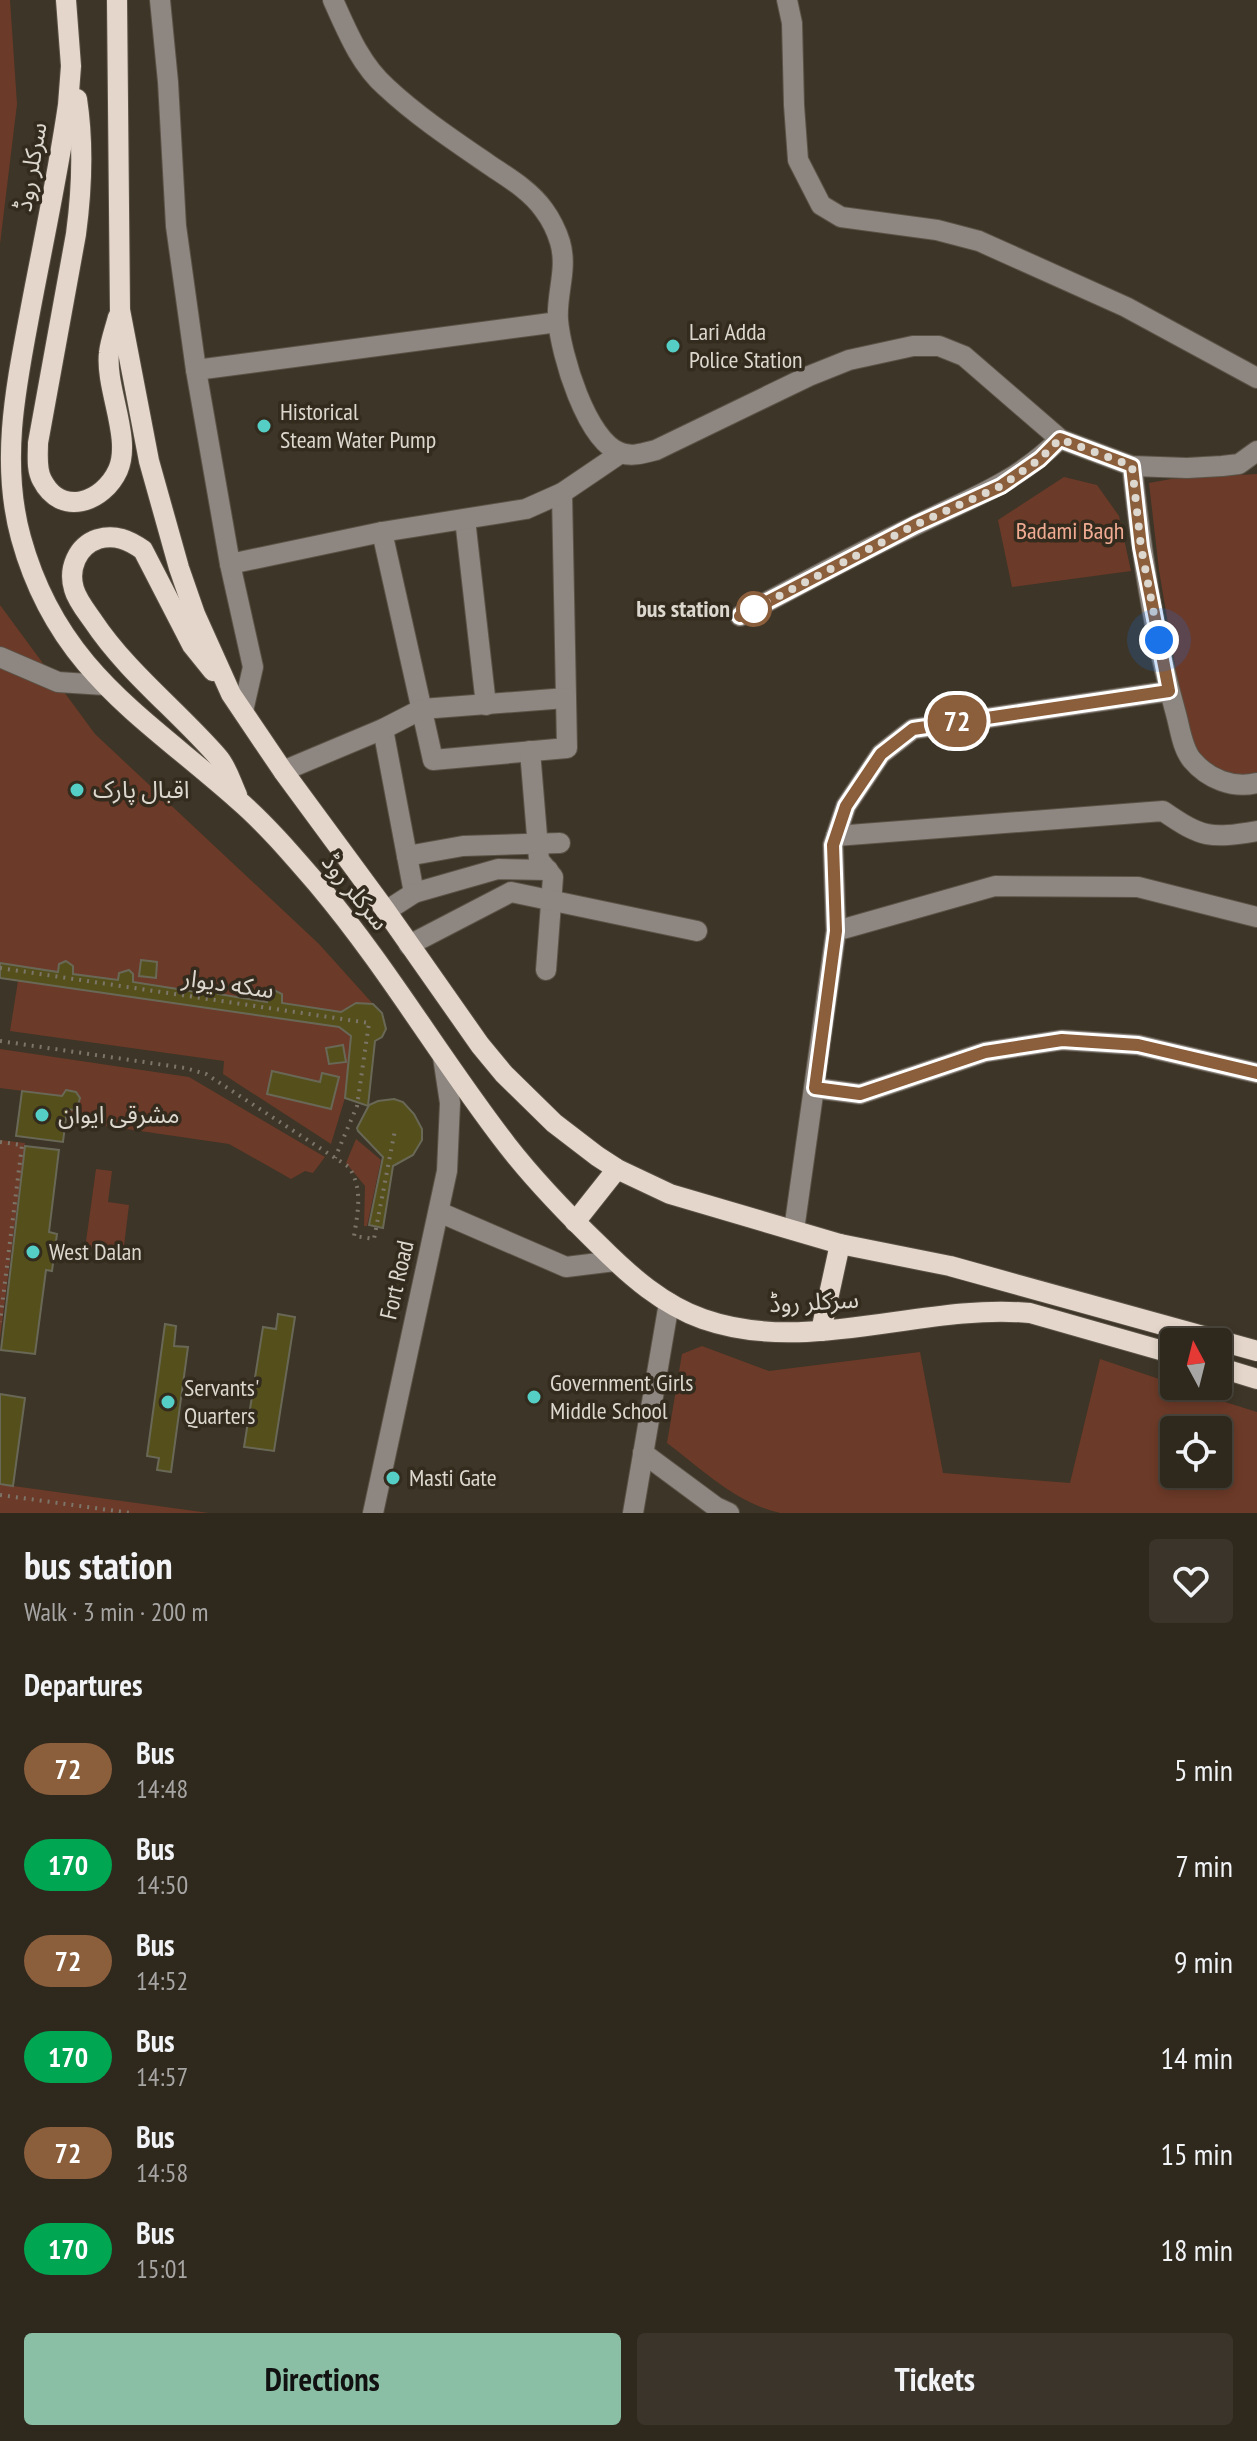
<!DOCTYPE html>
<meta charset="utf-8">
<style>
:root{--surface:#2e281d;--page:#3a342a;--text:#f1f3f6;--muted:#a7a6a4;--line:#49443b;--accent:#8abfa5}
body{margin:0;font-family:"PT Sans Narrow","Noto Sans Arabic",sans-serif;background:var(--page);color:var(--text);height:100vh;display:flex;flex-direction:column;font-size:30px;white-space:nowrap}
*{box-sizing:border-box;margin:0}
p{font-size:26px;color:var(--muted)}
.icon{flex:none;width:44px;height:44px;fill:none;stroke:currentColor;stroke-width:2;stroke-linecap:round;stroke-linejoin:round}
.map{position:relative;height:1513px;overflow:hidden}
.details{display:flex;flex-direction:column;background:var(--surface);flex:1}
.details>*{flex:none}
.badge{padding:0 16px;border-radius:26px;font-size:28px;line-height:52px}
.needle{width:52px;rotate:353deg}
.fabs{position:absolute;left:1160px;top:1328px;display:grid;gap:16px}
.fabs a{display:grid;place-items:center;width:72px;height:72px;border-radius:8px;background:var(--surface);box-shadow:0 4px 12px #0003,0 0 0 2px var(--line);font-size:40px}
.you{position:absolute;width:40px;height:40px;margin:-20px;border:6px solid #fff;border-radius:50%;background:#1a73e8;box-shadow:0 0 0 12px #1a73e833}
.map>.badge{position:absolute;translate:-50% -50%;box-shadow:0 0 0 4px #fff}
h2{padding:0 24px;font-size:30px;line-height:72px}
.round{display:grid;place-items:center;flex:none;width:84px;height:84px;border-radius:8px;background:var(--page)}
.summary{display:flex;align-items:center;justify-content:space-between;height:136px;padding:0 24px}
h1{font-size:38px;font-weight:800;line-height:60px}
.primary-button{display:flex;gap:16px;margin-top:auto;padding:16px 24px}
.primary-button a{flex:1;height:92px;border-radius:8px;background:var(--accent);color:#111;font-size:32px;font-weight:800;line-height:92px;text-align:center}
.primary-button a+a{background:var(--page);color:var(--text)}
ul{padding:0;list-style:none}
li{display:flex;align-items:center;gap:24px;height:96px;padding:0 24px}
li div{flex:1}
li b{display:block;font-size:30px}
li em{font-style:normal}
li .badge{min-width:88px;font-weight:700;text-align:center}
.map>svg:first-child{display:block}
.green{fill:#6c3a28;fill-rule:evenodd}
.building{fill:#55501b;stroke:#696857;stroke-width:2}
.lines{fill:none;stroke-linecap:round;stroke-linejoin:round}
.minor-casing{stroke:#5a5245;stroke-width:22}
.major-casing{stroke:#5a5245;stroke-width:22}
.path{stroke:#7c7569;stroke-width:4;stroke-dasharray:2 6;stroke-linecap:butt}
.minor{stroke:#8d8681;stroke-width:20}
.major{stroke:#e4d6ca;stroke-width:20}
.line-casing{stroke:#fff;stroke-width:18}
.line{stroke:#8b5e3c;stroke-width:12}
.walk{stroke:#ddd8cf;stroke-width:8;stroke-dasharray:0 14.4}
.poi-dot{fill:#55cec5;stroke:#332b1d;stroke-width:3}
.stop-dot{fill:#fff;stroke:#8b5e3c;stroke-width:4}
.labels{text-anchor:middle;stroke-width:7;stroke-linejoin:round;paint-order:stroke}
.street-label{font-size:24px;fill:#ddd8cf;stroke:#332b1d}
.poi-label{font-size:24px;fill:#ddd8cf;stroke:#332b1d;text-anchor:start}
.park-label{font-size:24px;fill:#f2ac94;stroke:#332b1d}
.stop-label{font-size:24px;font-weight:bold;fill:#ddd8cf;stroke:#332b1d;text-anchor:end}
</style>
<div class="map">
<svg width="1257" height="1513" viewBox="0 0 1257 1513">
<rect width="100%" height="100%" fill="#3d3527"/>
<!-- green -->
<g class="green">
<path d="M 0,0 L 10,0 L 17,104 L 0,244 Z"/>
<path d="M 1257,474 L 1257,772 L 1241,777 L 1208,765 L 1186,731 L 1159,570 L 1149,483 L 1171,479 Z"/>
<path d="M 1064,477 L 1097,485 L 1119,516 L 1131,571 L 1012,587 L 998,520 Z"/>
<path d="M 0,605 L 95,734 L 319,944 L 373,1004 L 356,1003 L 341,1012 L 282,1003 L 282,994 L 277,990 L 269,993 L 267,1002 L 218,994 L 219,988 L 213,981 L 205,983 L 203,993 L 133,982 L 133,974 L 129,970 L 119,973 L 118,980 L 73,974 L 73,966 L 66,961 L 59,964 L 58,972 L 0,963 Z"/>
<path d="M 18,981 L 339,1027 L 351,1036 L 345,1098 L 331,1144 L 223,1074 L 224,1061 L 10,1031 Z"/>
<path d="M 0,1049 L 189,1077 L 325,1157 L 313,1173 L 305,1171 L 291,1179 L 229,1144 L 65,1120 L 67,1109 L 73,1110 L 78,1105 L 80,1098 L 76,1091 L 66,1090 L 62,1096 L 0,1088 Z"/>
<path d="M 356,1139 L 381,1160 L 367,1226 L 364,1226 L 365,1186 L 346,1163 Z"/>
<path d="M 0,1140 L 25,1143 L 0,1339 Z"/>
<path d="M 96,1169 L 112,1171 L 108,1202 L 129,1205 L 123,1254 L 85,1249 Z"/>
<path d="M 702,1346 L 769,1371 L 920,1352 L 943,1473 L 1070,1483 L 1100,1359 L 1174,1384 L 1174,1386 L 1257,1412 L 1257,1513 L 780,1513 C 736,1503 703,1470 667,1443 L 682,1354 ZM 1174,1430 L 1218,1430 L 1218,1474 L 1174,1474 Z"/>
<path d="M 0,1484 L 13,1486 L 209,1513 L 0,1513 Z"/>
</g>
<!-- building -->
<g class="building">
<path d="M 141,960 L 157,962 L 156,978 L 139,976 Z"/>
<path d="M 66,961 L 73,966 L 73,974 L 118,980 L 119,973 L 129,970 L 133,974 L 133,982 L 203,993 L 205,983 L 213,981 L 219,988 L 218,994 L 267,1002 L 267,995 L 274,990 L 282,994 L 282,1003 L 341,1012 L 356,1003 L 373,1004 L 382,1013 L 386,1029 L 382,1037 L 375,1041 L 368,1106 L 345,1098 L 351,1036 L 339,1027 L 0,978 L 0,963 L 58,972 L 59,964 Z"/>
<path d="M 343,1045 L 346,1062 L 329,1064 L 326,1048 Z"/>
<path d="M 272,1071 L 320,1082 L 322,1073 L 339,1077 L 331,1109 L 267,1094 Z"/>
<path d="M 66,1090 L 76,1092 L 80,1098 L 78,1105 L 73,1110 L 67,1109 L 63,1142 L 16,1136 L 22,1091 L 62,1096 Z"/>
<path d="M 394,1099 L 403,1102 L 414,1114 L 422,1129 L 422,1140 L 413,1155 L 393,1166 L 383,1228 L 369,1225 L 383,1157 L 358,1131 L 357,1128 L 369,1105 L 378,1101 Z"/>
<path d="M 25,1146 L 59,1150 L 49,1232 L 57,1234 L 52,1271 L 46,1270 L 35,1354 L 1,1350 Z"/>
<path d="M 278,1314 L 295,1317 L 274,1451 L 244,1447 L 263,1327 L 276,1329 Z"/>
<path d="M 165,1324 L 176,1326 L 174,1346 L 188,1347 L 171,1472 L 157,1470 L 159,1458 L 147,1456 Z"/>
<path d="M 0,1394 L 25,1398 L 13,1486 L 0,1484 Z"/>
</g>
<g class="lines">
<!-- minor casing -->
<g class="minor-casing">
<g id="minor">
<path d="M 160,0 L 168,82 L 176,226 L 196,370 L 230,564 L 253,667 L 243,711"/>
<path d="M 333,0 C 347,31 360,64 386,87 C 417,116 453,140 488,164 C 507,177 530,190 544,210 C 550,218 557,232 560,242 C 568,269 556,294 558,320 C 561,354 586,441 621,453 C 633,457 644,453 656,450 L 809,376 L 849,360 L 913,346 L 939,346 L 964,356 L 1060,439 L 1132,466 L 1187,468 L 1222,466 L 1239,464 L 1257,451"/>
<path d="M 787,0 L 792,23 L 794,105 L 798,160 L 821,205 L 841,217 L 937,230 L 979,241 L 1126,307 L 1257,378"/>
<path d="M 196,370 L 558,322"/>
<path d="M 1132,466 C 1141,549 1153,633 1176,714 C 1180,728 1182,748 1192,760 C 1208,779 1233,789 1257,783"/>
<path d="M 465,519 L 486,705"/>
<path d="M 382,532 L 433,760 L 567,748 L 562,493"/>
<path d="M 230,564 L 382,532 L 526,509 L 562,493 L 621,453"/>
<path d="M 740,616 C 798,586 855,554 914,526 C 970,498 1013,485 1060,439"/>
<path d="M 0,657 L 58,682 L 104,685"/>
<path d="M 383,729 L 414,893 L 386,911"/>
<path d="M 530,751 L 539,860 L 553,877 L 546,970"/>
<path d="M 283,771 L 383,729 L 422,709 L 566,698"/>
<path d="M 836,836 L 1163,811 C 1202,838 1210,839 1257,831"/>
<path d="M 407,856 L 463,846 L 560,843"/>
<path d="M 414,893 L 498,869 L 548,870"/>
<path d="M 836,931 L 833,845 L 846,806 L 881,754 L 913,729 L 1169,691"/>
<path d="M 409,945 L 511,892 L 697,931"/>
<path d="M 815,1088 L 860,1094 L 985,1052 L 1062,1040 L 1138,1045 L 1257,1073"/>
<path d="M 439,1212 L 566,1267 L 615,1261"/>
<path d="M 794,1230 L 836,931 L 995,886 L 1138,887 L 1257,917"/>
<path d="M 643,1453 L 716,1507 L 729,1513"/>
<path d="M 373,1513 L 447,1171 L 450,1103 L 443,1057"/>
<path d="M 633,1513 L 669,1303"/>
</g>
</g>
<!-- major casing -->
<g class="major-casing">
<g id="major">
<path d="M 66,0 L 71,66 L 68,105 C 58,174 43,243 30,312 C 16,386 0,462 21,538 C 57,669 142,715 238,800 C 267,825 294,857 319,886 C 388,968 442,1061 507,1145 C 535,1181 567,1214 600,1246 C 630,1276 663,1305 703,1319 C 809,1356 922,1303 1030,1313 L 1174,1354"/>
<path d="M 117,0 L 120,310 L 149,461 L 179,568 L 195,614 L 231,694 L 283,771 L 386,911 L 480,1045 L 504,1074 L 554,1123 L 597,1156 L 617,1169 L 670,1194 L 840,1244 L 950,1266 L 1257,1351"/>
<path d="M 77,99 C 84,145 82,189 76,234 L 38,443 C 38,455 36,469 42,480 C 61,517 103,503 118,470 C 132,438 105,388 109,353 C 110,342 115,329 118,317"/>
<path d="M 213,671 L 192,645 L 143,550 C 129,540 115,534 98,539 C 77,546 68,569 74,589 C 77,600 86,611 93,621 C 127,672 177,710 218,757 C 227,767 231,782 237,795"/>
<path d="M 575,1222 L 617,1169"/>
<path d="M 821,1331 L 840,1244"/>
<path d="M 1218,1367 L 1257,1379"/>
</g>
</g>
<!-- path -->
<g class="path">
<path d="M 0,968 L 369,1023 L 357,1106 L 335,1158"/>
<path d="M 0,1041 L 185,1068 L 206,1074 L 349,1167 C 363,1189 358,1211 354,1236 L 374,1239 L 395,1130"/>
<path d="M 0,1142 L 22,1145 L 0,1322"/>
<path d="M 0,1495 L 131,1513"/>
</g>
<!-- minor -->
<use href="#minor" class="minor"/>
<!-- major -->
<use href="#major" class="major"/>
</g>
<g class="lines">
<!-- line casing -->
<g class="line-casing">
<path id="line" d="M 740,616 L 915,525 L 1001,486 L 1040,459 L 1060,439 L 1132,466 L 1141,547 L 1169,691 L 913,729 L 881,754 L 846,806 L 833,845 L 836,931 L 815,1088 L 860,1094 L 985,1052 L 1062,1040 L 1138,1045 L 1257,1073"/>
</g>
<!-- line -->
<use href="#line" class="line"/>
<!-- walk -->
<path class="walk" d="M 754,609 L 915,525 L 1001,486 L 1040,459 L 1060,439 L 1132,466 L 1141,547 L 1159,640"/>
</g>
<!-- markers -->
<g class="poi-dot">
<circle cx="673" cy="346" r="8"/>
<circle cx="264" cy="426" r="8"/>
<circle cx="77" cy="790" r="8"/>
<circle cx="42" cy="1115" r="8"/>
<circle cx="33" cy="1252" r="8"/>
<circle cx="534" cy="1397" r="8"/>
<circle cx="168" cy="1402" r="8"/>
<circle cx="393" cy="1478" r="8"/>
</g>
<circle class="stop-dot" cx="754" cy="609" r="16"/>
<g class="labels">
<!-- street labels -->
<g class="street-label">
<text transform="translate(31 167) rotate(-80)" y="8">سرکلر روڈ</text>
<text transform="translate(355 892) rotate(51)" y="8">سرکلر روڈ</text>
<text transform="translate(228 984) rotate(8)" y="8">سکه دیوار</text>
<text transform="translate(397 1280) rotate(-77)" y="8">Fort Road</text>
<text transform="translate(814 1302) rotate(-3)" y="8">سرکلر روڈ</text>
</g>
<!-- poi labels -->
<g class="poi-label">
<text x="689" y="340">Lari Adda<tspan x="689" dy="28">Police Station</tspan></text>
<text x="280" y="420">Historical<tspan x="280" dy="28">Steam Water Pump</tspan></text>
<text x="93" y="798">اقبال پارک</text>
<text x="58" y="1123">مشرقی ایوان</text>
<text x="49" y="1260">West Dalan</text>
<text x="550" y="1391">Government Girls<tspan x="550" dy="28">Middle School</tspan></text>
<text x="184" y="1396">Servants'<tspan x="184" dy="28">Quarters</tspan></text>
<text x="409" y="1486">Masti Gate</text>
</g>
<!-- park labels -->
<g class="park-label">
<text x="1070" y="539">Badami Bagh</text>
</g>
<!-- stop labels -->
<g class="stop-label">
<text x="730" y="617">bus station</text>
</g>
</g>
</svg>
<div class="fabs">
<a><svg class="needle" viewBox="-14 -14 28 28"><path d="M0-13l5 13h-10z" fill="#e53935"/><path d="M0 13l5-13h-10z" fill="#a7a6a4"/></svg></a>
<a><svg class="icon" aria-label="locate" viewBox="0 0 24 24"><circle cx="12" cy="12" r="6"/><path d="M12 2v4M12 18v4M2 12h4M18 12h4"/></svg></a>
</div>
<div class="you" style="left:1159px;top:640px"></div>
<b class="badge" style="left:957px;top:721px;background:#8b5e3c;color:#fff">72</b>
</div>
<section class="details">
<div class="summary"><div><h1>bus station</h1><p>Walk · 3 min · 200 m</p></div><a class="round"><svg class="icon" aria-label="heart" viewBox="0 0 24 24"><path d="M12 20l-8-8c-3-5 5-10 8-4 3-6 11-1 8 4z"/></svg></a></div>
<h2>Departures</h2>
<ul>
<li><span class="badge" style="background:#8b5e3c;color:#fff">72</span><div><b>Bus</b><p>14:48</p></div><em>5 min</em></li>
<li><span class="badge" style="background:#00a651;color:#fff">170</span><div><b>Bus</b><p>14:50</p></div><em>7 min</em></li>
<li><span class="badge" style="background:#8b5e3c;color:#fff">72</span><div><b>Bus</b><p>14:52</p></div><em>9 min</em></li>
<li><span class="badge" style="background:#00a651;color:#fff">170</span><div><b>Bus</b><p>14:57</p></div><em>14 min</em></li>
<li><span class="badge" style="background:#8b5e3c;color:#fff">72</span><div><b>Bus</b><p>14:58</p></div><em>15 min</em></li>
<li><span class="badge" style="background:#00a651;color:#fff">170</span><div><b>Bus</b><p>15:01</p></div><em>18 min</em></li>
</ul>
<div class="primary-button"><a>Directions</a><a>Tickets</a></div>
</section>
